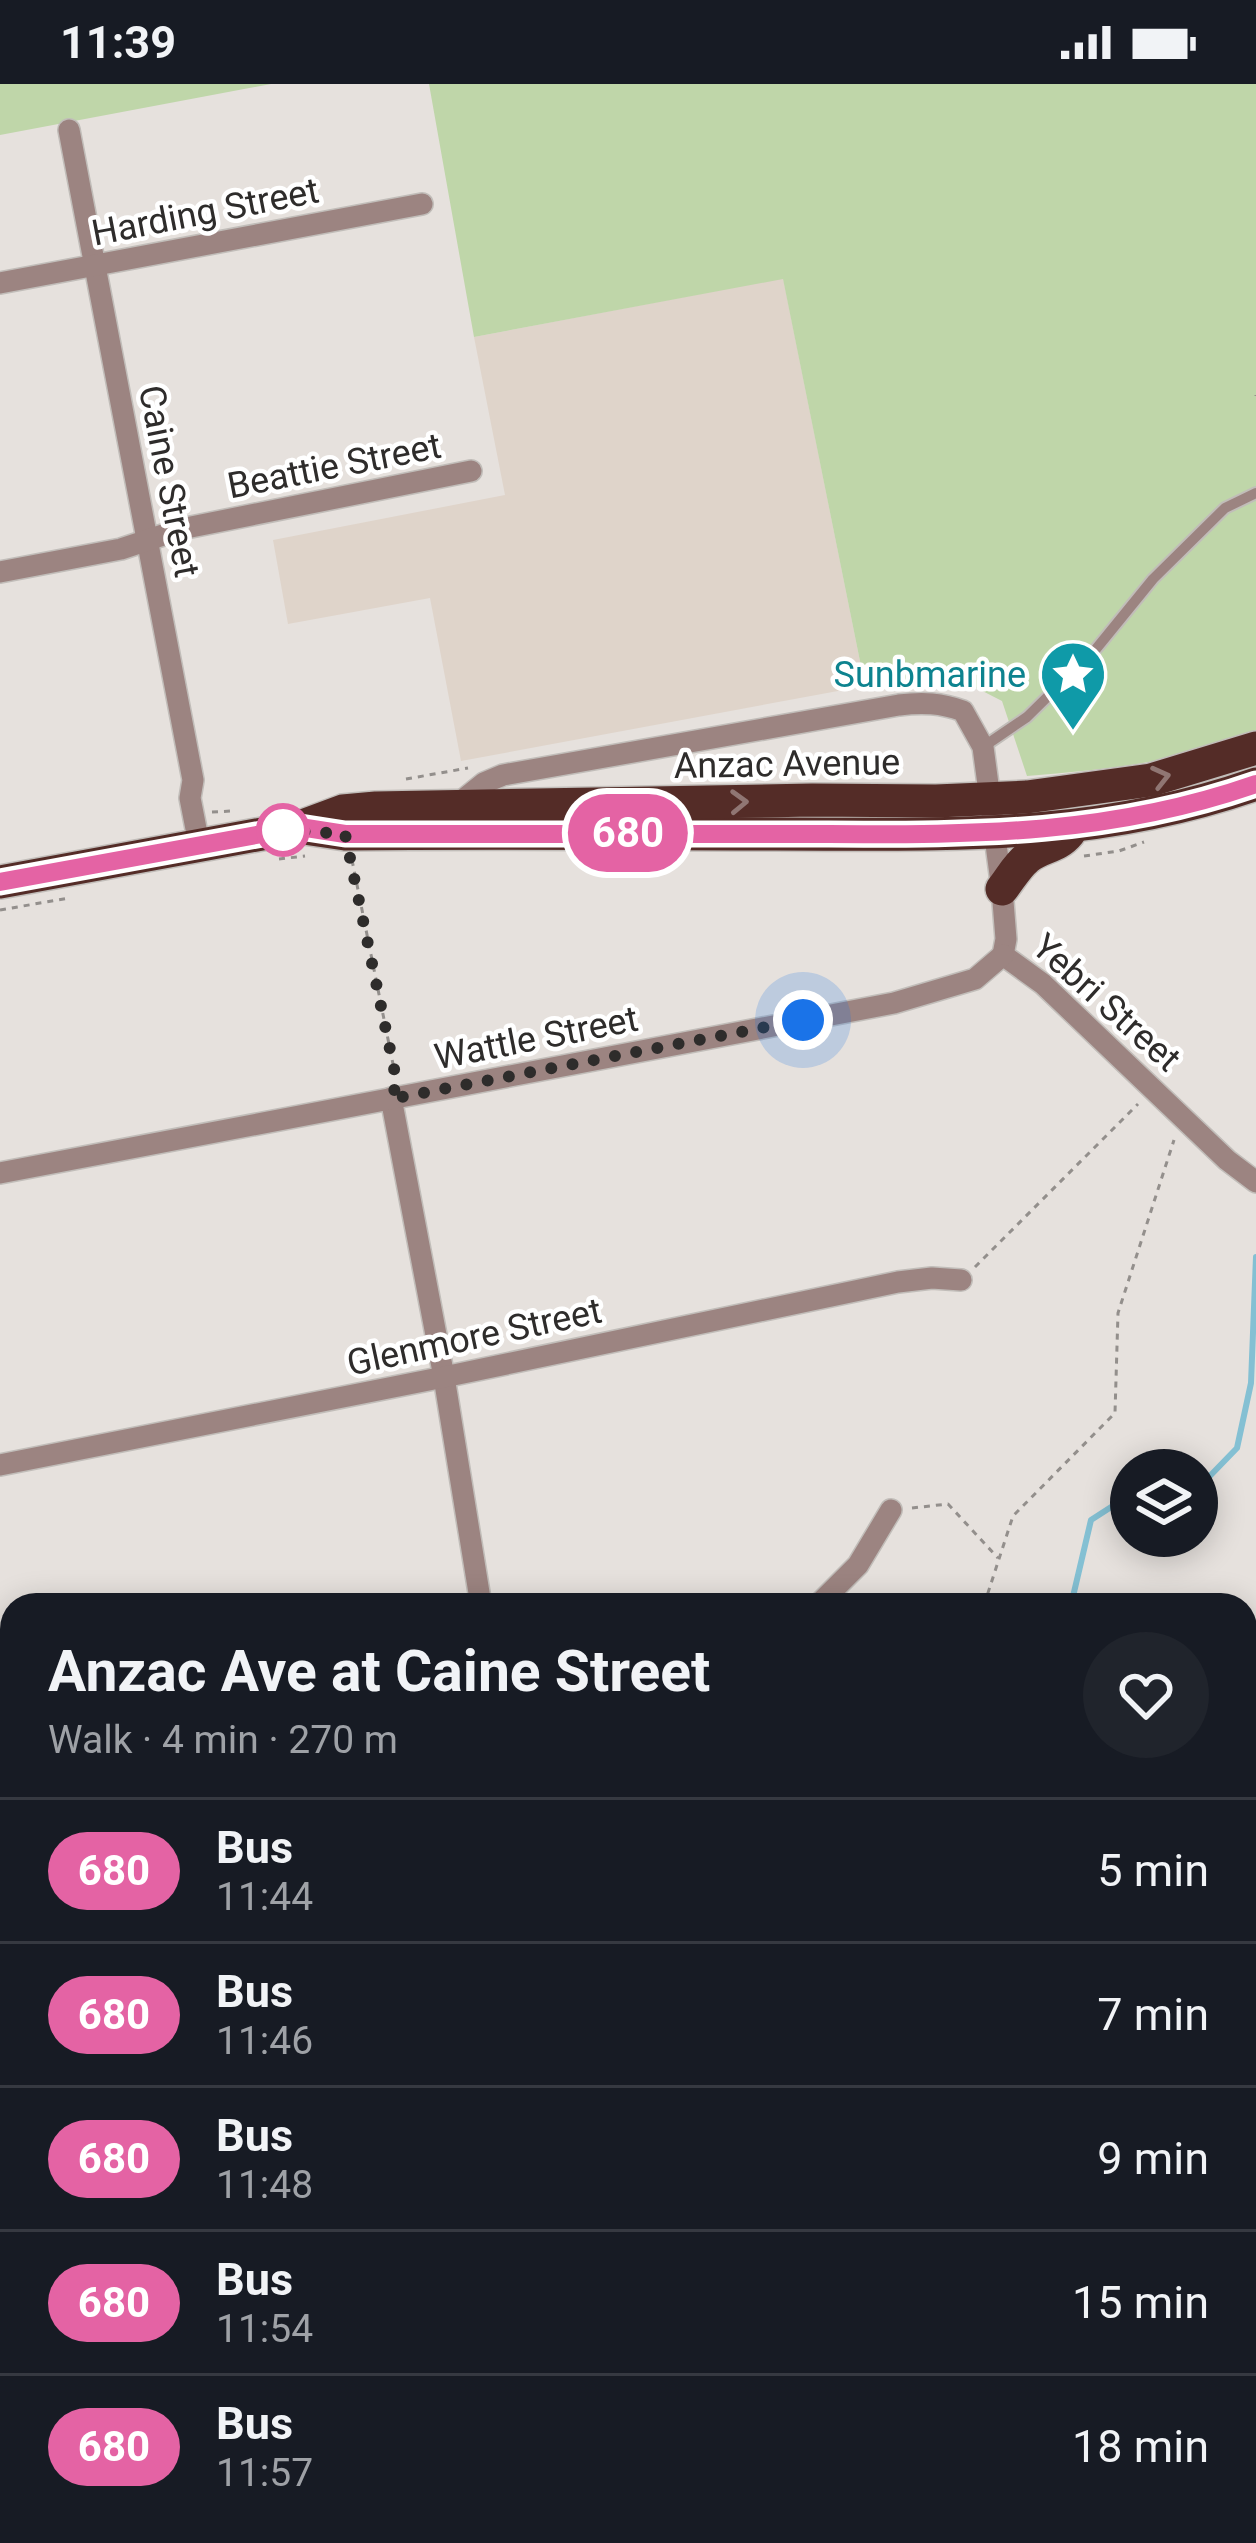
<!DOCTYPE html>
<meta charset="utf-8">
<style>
:root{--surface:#171b24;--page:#20242c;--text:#f1f3f6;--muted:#9ea1a6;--line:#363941}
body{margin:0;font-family:Roboto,sans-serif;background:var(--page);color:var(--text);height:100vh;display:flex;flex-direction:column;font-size:45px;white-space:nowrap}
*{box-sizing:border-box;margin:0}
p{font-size:39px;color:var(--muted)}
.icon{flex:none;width:66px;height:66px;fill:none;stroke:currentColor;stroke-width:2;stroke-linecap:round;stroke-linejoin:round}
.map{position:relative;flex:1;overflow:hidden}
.side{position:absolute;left:0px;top:1509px;width:1257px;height:951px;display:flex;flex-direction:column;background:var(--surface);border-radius:36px 36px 0 0;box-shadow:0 6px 30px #0003}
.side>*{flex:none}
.badge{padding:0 24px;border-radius:39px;font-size:42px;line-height:78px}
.controls{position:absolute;left:1110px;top:1365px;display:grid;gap:24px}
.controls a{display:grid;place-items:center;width:108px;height:108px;border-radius:50%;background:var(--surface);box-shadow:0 6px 30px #0003;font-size:60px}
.you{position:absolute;width:60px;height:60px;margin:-30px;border:9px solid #fff;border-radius:50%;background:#1a73e8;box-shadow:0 0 0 18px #1a73e833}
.map>.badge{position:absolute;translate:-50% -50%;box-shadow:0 0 0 6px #fff}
.round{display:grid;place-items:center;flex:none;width:126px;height:126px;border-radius:63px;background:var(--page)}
.head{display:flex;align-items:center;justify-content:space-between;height:204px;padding:0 48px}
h1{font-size:57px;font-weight:700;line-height:90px}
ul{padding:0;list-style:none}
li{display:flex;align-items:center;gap:36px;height:144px;padding:0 48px;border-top:3px solid var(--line)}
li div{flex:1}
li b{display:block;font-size:45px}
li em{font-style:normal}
li .badge{min-width:132px;font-weight:700;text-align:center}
.status{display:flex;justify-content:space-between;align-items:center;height:84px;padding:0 60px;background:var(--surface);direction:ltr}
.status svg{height:33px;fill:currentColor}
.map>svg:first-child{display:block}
.built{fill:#dfd4ca}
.green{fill:#bfd6a9}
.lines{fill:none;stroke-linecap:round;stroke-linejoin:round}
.stream{stroke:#84c0d3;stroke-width:6}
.service-casing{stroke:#c1bdb9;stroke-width:14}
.minor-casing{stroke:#c1bdb9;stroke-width:24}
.trunk-casing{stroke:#c1bdb9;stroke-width:36}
.path{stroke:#938f8c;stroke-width:3;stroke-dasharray:6 6;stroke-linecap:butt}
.service{stroke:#9c8481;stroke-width:10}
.minor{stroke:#9c8481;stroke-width:21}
.trunk{stroke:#542c27;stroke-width:33}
.rail{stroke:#938f8c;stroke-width:6}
.oneway{stroke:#907673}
.line-casing{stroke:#fff;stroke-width:27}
.line{stroke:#e463a4;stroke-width:18}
.walk{stroke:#2e2c2b;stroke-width:12;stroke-dasharray:0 21.6}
.stop-dot{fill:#fff;stroke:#e463a4;stroke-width:6}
.labels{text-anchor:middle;stroke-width:9;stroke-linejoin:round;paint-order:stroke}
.street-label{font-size:36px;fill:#2e2c2b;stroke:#fff}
.culture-label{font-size:36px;fill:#0d838f;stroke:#fff;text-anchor:end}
</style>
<div class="status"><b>11:39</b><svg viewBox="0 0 49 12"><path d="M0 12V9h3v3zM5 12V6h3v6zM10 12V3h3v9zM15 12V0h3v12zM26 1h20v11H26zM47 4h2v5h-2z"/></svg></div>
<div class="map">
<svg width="1256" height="2459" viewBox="0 0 1256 2459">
<rect width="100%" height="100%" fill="#e6e1dd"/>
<!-- built -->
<g class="built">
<path d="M 783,194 L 865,602 L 461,677 L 430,514 L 288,540 L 273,456 L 505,411 L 474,253 Z"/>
<path d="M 1256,1701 L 1256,1844 L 1245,1858 L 1245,1711 Z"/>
<path d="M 0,2298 L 12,2300 L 12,2448 L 480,2448 L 460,2459 L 0,2459 Z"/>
</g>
<!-- green -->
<g class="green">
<path d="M 0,0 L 271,0 L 0,51 Z"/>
<path d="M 429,0 L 1256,0 L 1256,647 C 1187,678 1102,686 1027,692 L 1002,617 L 961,596 L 865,602 L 783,195 L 474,253 Z"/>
<path d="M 1256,1845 L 1256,1942 L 1245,1933 L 1245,1858 Z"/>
<path d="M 453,2448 L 738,2448 L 735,2459 L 429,2459 Z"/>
</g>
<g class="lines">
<!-- stream -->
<g class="stream">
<path d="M 1197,1399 L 1205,1397 L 1237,1364 L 1251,1299 L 1256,1173"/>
<path d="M 1071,1521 L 1091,1436 L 1122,1416 L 1131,1414"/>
</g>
<!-- service casing -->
<g class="service-casing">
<path id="service" d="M 983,663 L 1027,633 L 1096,565 L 1153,495 L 1225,424 L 1256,409"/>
</g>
<!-- minor casing -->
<g class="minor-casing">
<g id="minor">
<path d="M 69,46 L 193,696 L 190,714 L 199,760"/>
<path d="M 0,199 L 422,120"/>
<path d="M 0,488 L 121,465 L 181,445 L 471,387"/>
<path d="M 458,720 L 484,699 L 503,691 L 899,621 C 923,618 941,619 963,627 L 983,663 L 1002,805 L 1006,855 L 1003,871"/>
<path d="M 1003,871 L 1043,900 L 1227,1076 L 1256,1098"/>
<path d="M 391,1014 L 444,1293 L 481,1521"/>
<path d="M 0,1089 L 894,919 L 975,895 L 1003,871"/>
<path d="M 0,1381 L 444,1293 L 898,1198 L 932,1194 L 961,1196"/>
<path d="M 818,1521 L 858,1481 L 891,1426"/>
<path d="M 0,1668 L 12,1665"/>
<path d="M 0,1978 L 12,2040"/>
<path d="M 1245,2091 L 1256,2085"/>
<path d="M 0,2148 L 12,2135"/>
<path d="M 0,2202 L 12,2213"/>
<path d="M 877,2459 L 878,2448"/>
</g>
</g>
<!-- trunk casing -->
<g class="trunk-casing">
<g id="trunk">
<path d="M 304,744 L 345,750 C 488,748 632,750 776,750 C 944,750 1094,757 1256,700"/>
<path d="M 0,798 L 300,743 L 343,727 L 376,724 L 812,716 L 936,717 L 1027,713 L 1151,696 L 1256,664"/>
<path d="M 1002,805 C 1010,795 1017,782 1027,774 C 1041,762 1057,764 1069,749"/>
</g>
</g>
<!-- path -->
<g class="path">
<path d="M 1256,311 L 1256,312"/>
<path d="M 406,695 L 468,684"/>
<path d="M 212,728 L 232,727"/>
<path d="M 1084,772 L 1119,767 L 1144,758"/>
<path d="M 279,775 L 305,772"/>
<path d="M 352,776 L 395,990"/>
<path d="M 0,826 L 69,814"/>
<path d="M 975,1183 L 1138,1020"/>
<path d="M 912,1424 L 948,1420 L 998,1474"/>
<path d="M 984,1521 L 1013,1432 L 1115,1329 L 1118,1229 L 1174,1056"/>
<path d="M 0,1929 L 12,1928"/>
</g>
<!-- service -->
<use href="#service" class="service"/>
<!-- minor -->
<use href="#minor" class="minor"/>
<!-- trunk -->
<use href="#trunk" class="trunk"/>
<!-- rail -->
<g class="rail">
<path d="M 1245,1779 L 1256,1765"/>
<path d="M 271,2459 L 300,2448"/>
</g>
</g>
<!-- one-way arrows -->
<defs><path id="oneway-chevron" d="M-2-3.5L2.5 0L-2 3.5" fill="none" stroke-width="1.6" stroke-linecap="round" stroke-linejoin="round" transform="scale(3)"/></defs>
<g class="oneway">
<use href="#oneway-chevron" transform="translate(1161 693) rotate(-14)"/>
<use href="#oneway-chevron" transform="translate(739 718) rotate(-2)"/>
</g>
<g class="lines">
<!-- line casing -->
<g class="line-casing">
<path id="line" d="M 0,798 L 300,743 L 345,750 C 491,749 638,750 785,750 C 951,750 1096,756 1256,700"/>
</g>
<!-- line -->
<use href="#line" class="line"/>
<!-- walk -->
<path class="walk" d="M 283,746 L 345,750 L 397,999 L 391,1015 L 803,936"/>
</g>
<!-- icons -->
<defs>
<g id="sight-pin" transform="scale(3.45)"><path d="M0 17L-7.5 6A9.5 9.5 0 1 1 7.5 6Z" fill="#0f9aa8" stroke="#fff"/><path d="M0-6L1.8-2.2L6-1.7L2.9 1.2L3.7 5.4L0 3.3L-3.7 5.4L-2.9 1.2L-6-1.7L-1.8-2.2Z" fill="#fff"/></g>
</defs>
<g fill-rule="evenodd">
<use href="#sight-pin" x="1073" y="590"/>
</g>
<!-- markers -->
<circle class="stop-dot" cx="283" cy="746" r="24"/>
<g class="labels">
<!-- street labels -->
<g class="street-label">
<text transform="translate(205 127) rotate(-11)" y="13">Harding Street</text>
<text transform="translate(334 381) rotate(-11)" y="13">Beattie Street</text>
<text transform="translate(170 397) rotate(79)" y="13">Caine Street</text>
<text transform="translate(787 679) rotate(-1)" y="13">Anzac Avenue</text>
<text transform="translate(1107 918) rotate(42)" y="13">Yebri Street</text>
<text transform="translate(536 953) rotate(-11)" y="13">Wattle Street</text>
<text transform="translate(474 1252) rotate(-12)" y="13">Glenmore Street</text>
</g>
<!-- culture labels -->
<g class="culture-label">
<text x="1026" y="603">Sunbmarine</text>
</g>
</g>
</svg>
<div class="controls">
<a><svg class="icon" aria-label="layers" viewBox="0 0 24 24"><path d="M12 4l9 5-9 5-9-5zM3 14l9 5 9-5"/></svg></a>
</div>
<div class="you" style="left:803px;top:936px"></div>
<b class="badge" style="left:628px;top:749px;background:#e463a4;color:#fff">680</b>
<section class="side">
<div class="head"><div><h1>Anzac Ave at Caine Street</h1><p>Walk · 4 min · 270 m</p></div><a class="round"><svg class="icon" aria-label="heart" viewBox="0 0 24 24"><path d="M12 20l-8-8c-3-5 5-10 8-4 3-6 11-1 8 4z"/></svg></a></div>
<ul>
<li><span class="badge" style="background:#e463a4;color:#fff">680</span><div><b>Bus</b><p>11:44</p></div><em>5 min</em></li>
<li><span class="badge" style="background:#e463a4;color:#fff">680</span><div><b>Bus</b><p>11:46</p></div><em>7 min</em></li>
<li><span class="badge" style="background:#e463a4;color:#fff">680</span><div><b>Bus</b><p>11:48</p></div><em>9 min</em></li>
<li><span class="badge" style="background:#e463a4;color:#fff">680</span><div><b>Bus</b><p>11:54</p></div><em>15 min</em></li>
<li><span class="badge" style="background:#e463a4;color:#fff">680</span><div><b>Bus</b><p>11:57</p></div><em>18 min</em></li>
</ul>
</section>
</div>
